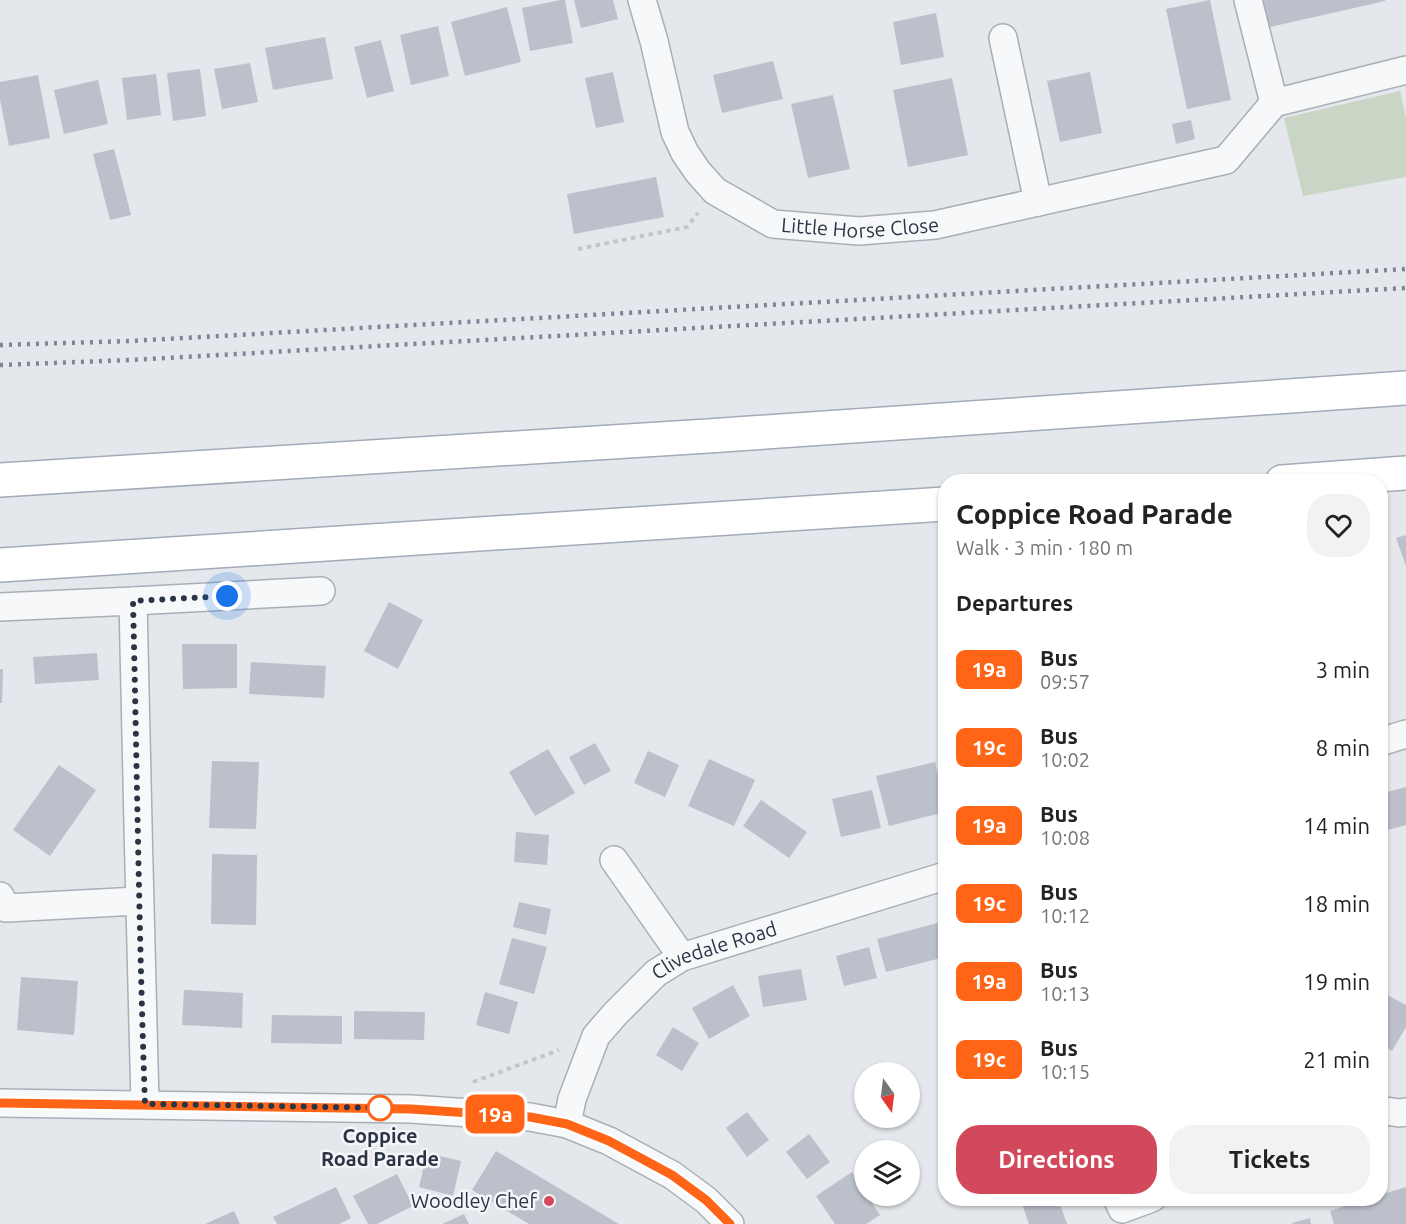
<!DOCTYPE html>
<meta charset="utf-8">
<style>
:root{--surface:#fff;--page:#f2f2f2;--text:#222;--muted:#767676;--accent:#d1495b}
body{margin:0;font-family:Ubuntu,sans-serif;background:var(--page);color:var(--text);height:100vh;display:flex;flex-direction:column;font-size:22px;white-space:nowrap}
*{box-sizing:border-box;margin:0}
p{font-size:20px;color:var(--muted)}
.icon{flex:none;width:33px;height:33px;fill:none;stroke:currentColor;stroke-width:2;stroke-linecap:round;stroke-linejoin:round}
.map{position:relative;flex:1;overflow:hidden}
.drawer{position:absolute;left:938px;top:474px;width:450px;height:732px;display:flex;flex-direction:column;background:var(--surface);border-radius:24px;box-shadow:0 2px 4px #0004}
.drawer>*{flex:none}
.badge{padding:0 12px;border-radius:9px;font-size:21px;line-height:39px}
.needle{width:39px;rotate:166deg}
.fabs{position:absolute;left:854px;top:1062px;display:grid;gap:12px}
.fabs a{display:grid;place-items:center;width:66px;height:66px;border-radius:50%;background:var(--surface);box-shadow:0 2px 4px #0004;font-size:30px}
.you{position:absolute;width:30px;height:30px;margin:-15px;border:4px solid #fff;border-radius:50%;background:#1a73e8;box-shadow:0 0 0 9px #1a73e833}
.map>.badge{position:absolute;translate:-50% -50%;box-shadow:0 0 0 3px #fff}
h2{padding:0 18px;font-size:22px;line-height:54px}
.round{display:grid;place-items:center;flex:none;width:63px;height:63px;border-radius:24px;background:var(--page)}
.summary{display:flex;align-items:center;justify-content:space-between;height:102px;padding:0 18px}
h1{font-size:28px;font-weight:700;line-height:45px}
.primary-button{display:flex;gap:12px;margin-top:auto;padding:12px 18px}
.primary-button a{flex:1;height:69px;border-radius:24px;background:var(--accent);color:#fff;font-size:24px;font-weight:700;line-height:69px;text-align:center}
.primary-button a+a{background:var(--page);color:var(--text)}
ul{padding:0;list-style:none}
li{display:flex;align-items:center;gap:18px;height:78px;padding:0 18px}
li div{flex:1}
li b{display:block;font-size:22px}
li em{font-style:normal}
li .badge{min-width:66px;font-weight:700;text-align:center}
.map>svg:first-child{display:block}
.green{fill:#c9d6c5}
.building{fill:#bbc0ca}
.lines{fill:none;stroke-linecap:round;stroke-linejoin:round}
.minor-casing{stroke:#a9aeb7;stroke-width:30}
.primary-casing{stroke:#a3abb8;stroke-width:36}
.path{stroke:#c2c5cb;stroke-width:4;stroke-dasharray:4.5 4.5;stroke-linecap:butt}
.minor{stroke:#f7f8fa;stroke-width:27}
.primary{stroke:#fff;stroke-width:33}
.rail{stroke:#7d8696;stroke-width:4.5;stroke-dasharray:3 6;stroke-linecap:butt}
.line-casing{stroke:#fff;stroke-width:14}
.line{stroke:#ff6417;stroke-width:9}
.walk{stroke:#2b3445;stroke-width:6;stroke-dasharray:0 10.8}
.stop-dot{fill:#fff;stroke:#ff6417;stroke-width:3}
.poi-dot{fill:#d1495b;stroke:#f4f6f9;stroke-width:2}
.labels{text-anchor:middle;stroke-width:5;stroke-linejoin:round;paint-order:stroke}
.street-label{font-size:20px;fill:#2b3445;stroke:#f4f6f9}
.stop-label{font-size:20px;font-weight:bold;fill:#2b3445;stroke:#f4f6f9}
.poi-label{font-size:20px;fill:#2b3445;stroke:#f4f6f9;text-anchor:end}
</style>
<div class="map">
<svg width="1406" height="1224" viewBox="0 0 1406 1224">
<rect width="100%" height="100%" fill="#e4e7ec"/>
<!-- green -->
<path class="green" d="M 1400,91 L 1406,118 L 1406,177 L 1303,196 L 1284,118 Z"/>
<!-- building -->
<g class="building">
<path d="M 560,0 L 565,0 L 573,43 L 530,51 L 522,8 Z"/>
<path d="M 574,0 L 613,0 L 618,19 L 581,28 Z"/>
<path d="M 1210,0 L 1231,100 L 1187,109 L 1166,9 Z"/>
<path d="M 1259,0 L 1385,0 L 1385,1 L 1266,28 Z"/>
<path d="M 507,7 L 521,62 L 465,76 L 451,22 Z"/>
<path d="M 936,13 L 944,57 L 901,65 L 893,22 Z"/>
<path d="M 438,26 L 449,76 L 411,85 L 400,35 Z"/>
<path d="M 325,37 L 333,79 L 273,90 L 265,48 Z"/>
<path d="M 381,40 L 394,91 L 367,98 L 354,47 Z"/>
<path d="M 773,61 L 783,99 L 722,113 L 713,75 Z"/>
<path d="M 250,63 L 258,102 L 222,109 L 214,69 Z"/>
<path d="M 200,69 L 206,116 L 173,121 L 167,73 Z"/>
<path d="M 613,72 L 624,122 L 596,128 L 585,78 Z"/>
<path d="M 1090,72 L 1102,133 L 1060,142 L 1047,81 Z"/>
<path d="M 156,74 L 161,115 L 127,120 L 122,78 Z"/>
<path d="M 38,75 L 50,138 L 9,146 L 0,99 L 0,82 Z"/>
<path d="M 952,78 L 968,155 L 908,167 L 893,90 Z"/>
<path d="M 98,80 L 108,124 L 64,134 L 54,90 Z"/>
<path d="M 833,95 L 850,169 L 808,178 L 791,104 Z"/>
<path d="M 1191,120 L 1195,139 L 1176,144 L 1172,124 Z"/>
<path d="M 114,149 L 131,215 L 110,220 L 93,154 Z"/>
<path d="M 656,177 L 664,217 L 574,234 L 567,194 Z"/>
<path d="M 1406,535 L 1406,566 L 1396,538 Z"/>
<path d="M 389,602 L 423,620 L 398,669 L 364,651 Z"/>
<path d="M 182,644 L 237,644 L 237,688 L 183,689 Z"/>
<path d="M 97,653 L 99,680 L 35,684 L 33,657 Z"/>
<path d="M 251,662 L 326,666 L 324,698 L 249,694 Z"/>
<path d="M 0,669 L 3,669 L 2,703 L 0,703 Z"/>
<path d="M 595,743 L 611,771 L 584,785 L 569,757 Z"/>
<path d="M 548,749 L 575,793 L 535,816 L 509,772 Z"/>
<path d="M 648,751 L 679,765 L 665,797 L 634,783 Z"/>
<path d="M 709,759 L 755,780 L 734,826 L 688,806 Z"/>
<path d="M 212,761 L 259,762 L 256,829 L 209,828 Z"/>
<path d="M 935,762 L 945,803 L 945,812 L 889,826 L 876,776 Z"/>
<path d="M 59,765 L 96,790 L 50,856 L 13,830 Z"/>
<path d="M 1406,787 L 1406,825 L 1380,832 L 1380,794 Z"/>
<path d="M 872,790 L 881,828 L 841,837 L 832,799 Z"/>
<path d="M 761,800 L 807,832 L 789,858 L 743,826 Z"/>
<path d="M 516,832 L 549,835 L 547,865 L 514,862 Z"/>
<path d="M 212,854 L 257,855 L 256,925 L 211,924 Z"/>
<path d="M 519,902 L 551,909 L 546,935 L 513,927 Z"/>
<path d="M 945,921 L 945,957 L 886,972 L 877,939 Z"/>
<path d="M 512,938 L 547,947 L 534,994 L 499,984 Z"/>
<path d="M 869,947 L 877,978 L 844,986 L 836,956 Z"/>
<path d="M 801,969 L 807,1000 L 763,1007 L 758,976 Z"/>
<path d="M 21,977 L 78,981 L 74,1035 L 17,1030 Z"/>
<path d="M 733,985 L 750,1016 L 709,1039 L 692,1008 Z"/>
<path d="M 184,990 L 243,993 L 242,1028 L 182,1025 Z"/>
<path d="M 1380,991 L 1406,1005 L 1406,1027 L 1392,1051 L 1380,1043 Z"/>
<path d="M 485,992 L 518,1002 L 509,1034 L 476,1025 Z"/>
<path d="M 354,1011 L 425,1012 L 424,1040 L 354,1039 Z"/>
<path d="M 272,1015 L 342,1016 L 342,1044 L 271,1043 Z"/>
<path d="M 673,1027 L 699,1043 L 682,1071 L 656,1055 Z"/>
<path d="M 747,1112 L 769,1140 L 747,1157 L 726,1128 Z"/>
<path d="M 809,1134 L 830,1162 L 807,1179 L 786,1152 Z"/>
<path d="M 496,1151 L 619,1224 L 529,1224 L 472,1190 Z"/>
<path d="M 427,1153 L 461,1161 L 453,1196 L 419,1187 Z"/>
<path d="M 852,1172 L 864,1191 L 864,1196 L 867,1196 L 880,1215 L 866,1224 L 835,1224 L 816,1196 Z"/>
<path d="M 397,1174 L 413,1206 L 377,1224 L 368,1224 L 353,1196 Z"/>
<path d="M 336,1187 L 351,1218 L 339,1224 L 277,1224 L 273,1217 Z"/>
<path d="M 1406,1187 L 1406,1224 L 1334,1224 L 1330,1211 L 1369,1198 L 1380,1198 L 1380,1195 Z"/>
<path d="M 1020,1198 L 1058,1198 L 1067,1224 L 1029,1224 Z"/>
<path d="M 234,1211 L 240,1224 L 205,1224 Z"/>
<path d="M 464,1214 L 469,1224 L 442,1224 Z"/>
<path d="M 1310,1218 L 1311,1224 L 1292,1224 L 1292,1223 Z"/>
</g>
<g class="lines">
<!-- minor casing -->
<g class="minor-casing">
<g id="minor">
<path id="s1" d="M 642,0 L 654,41 L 675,132 L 685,153 L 698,172 L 715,191 L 773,224 L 859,231 L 935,225 L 1226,160 L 1274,103 L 1406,70"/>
<path d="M 1248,0 L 1274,103"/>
<path d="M 1003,38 L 1038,202"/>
<path d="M 133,601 L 321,591"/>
<path d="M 0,607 L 133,601 C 137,769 140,936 145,1104"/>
<path d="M 1380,742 L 1406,734"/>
<path d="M 614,860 L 682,957"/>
<path d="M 0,896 L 6,908 L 138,901"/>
<path d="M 0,1103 L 411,1109 L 530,1117 L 567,1124 L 609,1141 L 672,1175 L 706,1200 L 730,1224"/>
<path d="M 1380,1110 L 1399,1113 L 1406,1112"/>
<path id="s2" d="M 567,1124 L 572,1099 L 596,1036 L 616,1013 L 656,973 L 682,957 L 945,876"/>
<path d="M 1117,1198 L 1122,1209 L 1152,1198"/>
</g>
</g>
<!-- primary casing -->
<g class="primary-casing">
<g id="primary">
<path d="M 0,480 L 708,436 L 1406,388"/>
<path d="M 1282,482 L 1406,473"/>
<path d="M 0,565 L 945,504"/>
</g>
</g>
<!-- path -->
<g class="path">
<path d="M 578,249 L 687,227 L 698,213"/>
<path d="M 473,1082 L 559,1050"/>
</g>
<!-- minor -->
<use href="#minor" class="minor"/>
<!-- primary -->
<use href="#primary" class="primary"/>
<!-- rail -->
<g class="rail">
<path d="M 0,345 L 130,341 L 1406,269"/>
<path d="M 0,365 L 130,360 L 1406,288"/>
</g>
</g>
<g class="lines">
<!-- line casing -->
<g class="line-casing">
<path id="line" d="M 0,1103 L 411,1109 L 530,1117 L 567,1124 L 609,1141 L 672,1175 L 706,1200 L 730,1224"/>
</g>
<!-- line -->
<use href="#line" class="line"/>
<!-- walk -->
<path class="walk" d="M 227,596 L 133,601 C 137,769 139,936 145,1104 L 389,1108 L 380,1108"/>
</g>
<!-- markers -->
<circle class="stop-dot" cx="380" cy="1108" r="12"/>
<circle class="poi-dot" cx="549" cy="1201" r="6"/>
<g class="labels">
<!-- street labels -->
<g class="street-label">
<text dy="7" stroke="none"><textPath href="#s1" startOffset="362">Little Horse Close</textPath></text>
<text dy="7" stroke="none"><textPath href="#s2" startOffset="243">Clivedale Road</textPath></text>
</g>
<!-- stop labels -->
<g class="stop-label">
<text x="380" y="1143">Coppice<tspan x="380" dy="23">Road Parade</tspan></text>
</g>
<!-- poi labels -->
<g class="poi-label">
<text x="537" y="1208">Woodley Chef</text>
</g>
</g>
</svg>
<div class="fabs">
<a><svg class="needle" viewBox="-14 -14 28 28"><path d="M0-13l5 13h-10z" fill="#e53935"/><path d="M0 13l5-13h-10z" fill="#767676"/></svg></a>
<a><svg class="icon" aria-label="layers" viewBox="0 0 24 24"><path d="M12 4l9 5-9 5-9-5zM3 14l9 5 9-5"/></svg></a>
</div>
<div class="you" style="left:227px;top:596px"></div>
<b class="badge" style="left:495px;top:1114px;background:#ff6417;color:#fff">19a</b>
<section class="drawer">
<div class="summary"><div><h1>Coppice Road Parade</h1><p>Walk · 3 min · 180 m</p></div><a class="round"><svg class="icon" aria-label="heart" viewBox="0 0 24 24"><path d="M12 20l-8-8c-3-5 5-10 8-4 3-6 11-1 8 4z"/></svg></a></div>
<h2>Departures</h2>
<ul>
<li><span class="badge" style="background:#ff6417;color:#fff">19a</span><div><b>Bus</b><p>09:57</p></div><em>3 min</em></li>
<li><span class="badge" style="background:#ff6417;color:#fff">19c</span><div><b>Bus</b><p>10:02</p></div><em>8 min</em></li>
<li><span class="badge" style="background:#ff6417;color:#fff">19a</span><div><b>Bus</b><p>10:08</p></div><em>14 min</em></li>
<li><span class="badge" style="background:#ff6417;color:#fff">19c</span><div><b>Bus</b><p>10:12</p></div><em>18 min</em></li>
<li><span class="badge" style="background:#ff6417;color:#fff">19a</span><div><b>Bus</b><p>10:13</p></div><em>19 min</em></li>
<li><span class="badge" style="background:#ff6417;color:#fff">19c</span><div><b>Bus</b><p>10:15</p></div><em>21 min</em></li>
</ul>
<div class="primary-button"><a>Directions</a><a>Tickets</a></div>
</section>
</div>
